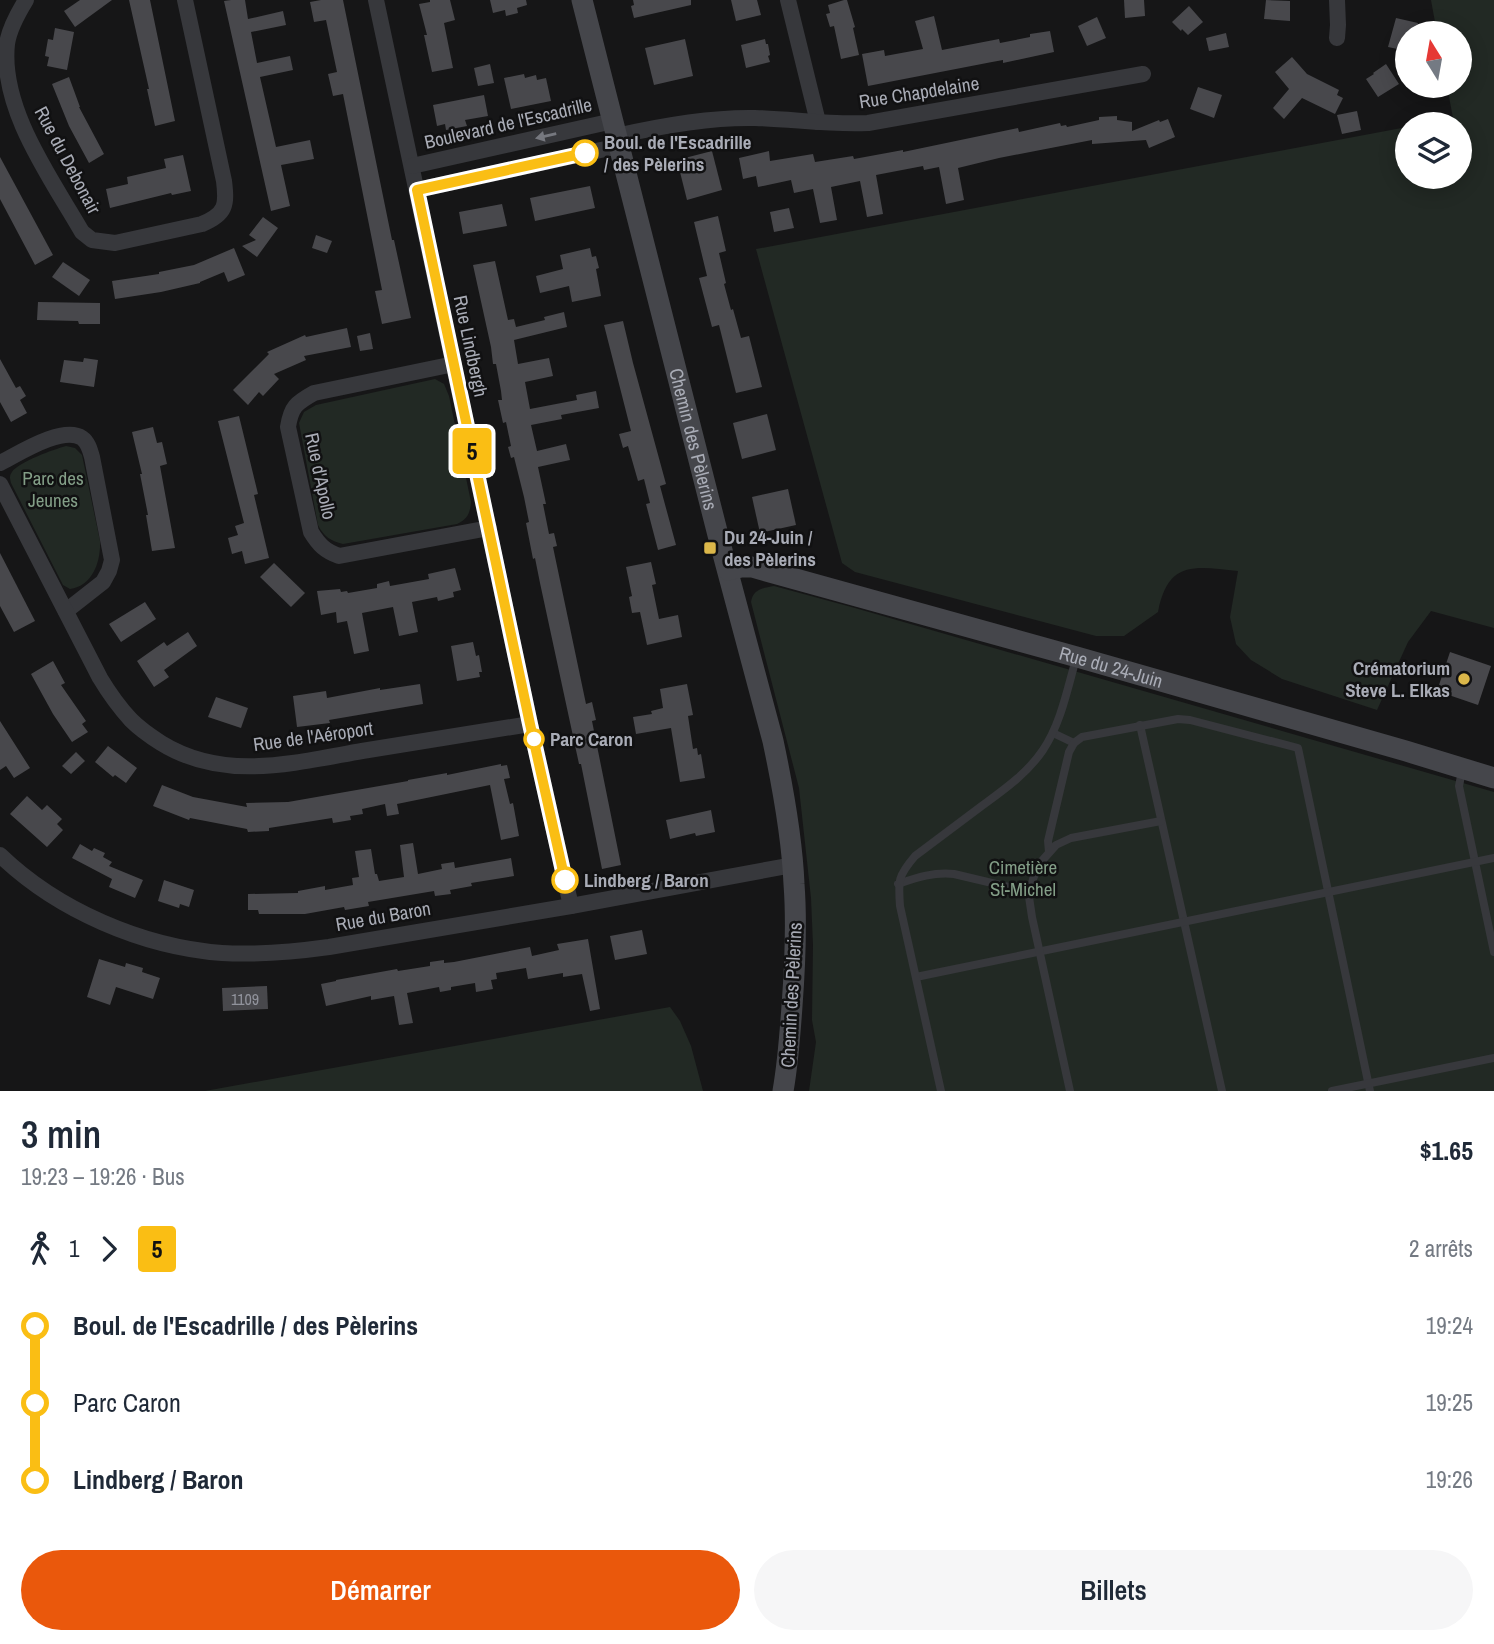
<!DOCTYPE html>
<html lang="fr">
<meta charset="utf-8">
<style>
:root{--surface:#fff;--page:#f6f6f7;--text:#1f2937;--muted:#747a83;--accent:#ea580c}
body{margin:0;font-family:"Archivo Narrow",sans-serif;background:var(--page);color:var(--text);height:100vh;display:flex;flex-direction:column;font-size:26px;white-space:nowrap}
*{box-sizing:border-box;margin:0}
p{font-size:23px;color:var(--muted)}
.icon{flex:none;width:38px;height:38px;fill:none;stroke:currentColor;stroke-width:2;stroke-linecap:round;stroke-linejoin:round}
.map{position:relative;height:1091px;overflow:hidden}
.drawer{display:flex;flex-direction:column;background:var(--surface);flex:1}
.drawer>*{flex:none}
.badge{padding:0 14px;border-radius:5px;font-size:24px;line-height:46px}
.needle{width:46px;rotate:349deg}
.tools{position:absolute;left:1395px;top:21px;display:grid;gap:14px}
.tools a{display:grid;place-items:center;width:77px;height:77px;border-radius:50%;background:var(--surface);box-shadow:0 4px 18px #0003;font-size:35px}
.map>.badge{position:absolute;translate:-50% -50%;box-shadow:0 0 0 4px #fff}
.legs{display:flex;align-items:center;gap:10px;height:77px;padding:0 21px;font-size:23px}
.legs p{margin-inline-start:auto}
.head{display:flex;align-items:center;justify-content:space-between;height:119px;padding:0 21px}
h1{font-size:38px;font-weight:600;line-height:52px}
.cta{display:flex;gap:14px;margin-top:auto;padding:14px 21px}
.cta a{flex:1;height:80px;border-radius:42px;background:var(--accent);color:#fff;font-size:28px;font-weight:600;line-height:80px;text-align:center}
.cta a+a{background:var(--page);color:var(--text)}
ul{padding:0 21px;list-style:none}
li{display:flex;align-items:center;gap:24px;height:77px;font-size:26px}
li i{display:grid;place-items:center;width:10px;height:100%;margin:0 9px;background:currentColor}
li i::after{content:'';width:18px;height:18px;margin:-9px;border:5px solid;border-radius:50%;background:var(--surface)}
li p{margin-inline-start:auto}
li:first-child i{background:linear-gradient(#0000 50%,currentColor 0)}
li:last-child i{background:linear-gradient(currentColor 50%,#0000 0)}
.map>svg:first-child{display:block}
.green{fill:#222924}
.building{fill:#48484c}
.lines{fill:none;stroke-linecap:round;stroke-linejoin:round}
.lane{stroke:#37383c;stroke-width:8}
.street{stroke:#37383c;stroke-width:16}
.secondary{stroke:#45464b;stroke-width:21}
.oneway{fill:#76787f}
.line-1-casing{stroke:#fff;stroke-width:16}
.line-1{stroke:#fabe14;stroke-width:10}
.stop-1-dot{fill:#fff;stroke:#fabe14;stroke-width:3.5}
.poi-dot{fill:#dbb74a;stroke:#111112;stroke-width:2.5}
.labels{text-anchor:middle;stroke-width:5;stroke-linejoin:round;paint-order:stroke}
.number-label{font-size:16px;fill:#91939c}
.street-label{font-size:19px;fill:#a9acb6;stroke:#111112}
.stop-label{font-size:19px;font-weight:bold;fill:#a9acb6;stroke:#111112;text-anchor:start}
.park-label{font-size:19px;fill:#839e87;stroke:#111112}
.poi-label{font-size:19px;font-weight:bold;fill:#a9acb6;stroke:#111112;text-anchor:start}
</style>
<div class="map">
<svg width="1494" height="1091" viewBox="0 0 1494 1091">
<rect width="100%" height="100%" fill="#161617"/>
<!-- green -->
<g class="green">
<path d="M 1431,0 L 1494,0 L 1494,628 L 1431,611 L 1408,642 L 1377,710 L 1282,679 L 1251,660 L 1236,644 L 1230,617 L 1238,571 C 1193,566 1168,561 1158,612 L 1124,636 L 1096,636 L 855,572 L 842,563 L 756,249 L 1407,127 L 1407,177 L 1460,177 L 1460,124 L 1421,124 L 1453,118 L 1447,86 L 1460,86 L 1460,33 L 1437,33 Z"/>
<path d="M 435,379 L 444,384 L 449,396 L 471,502 C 470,514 467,519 457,524 L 343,544 C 331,541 324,537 318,525 L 299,423 L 304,412 L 316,405 Z"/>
<path d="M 66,446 L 75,448 L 82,455 L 100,541 C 101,561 93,586 70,589 L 63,585 L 11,483 C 10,478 9,476 12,472 C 18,462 55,449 66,446 Z"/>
<path d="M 774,586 L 855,608 L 1494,792 L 1494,1091 L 809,1091 L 816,1042 L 812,1020 L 813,945 L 811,898 L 799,788 L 751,602 C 753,589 763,588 774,586 Z"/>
<path d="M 670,1007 L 680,1021 L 691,1046 L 703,1091 L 205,1091 Z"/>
</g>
<!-- building -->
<g class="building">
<path d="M 80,0 L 112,0 L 75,27 L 64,11 Z"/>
<path d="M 129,0 L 150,0 L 175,121 L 155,126 L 147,89 L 149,89 Z"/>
<path d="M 231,0 L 245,0 L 248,19 L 283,11 L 286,25 L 251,32 L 257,63 L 290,56 L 293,70 L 260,77 L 276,147 L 310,140 L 314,159 L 281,165 L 290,206 L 271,211 L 224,1 Z"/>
<path d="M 321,0 L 343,0 L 392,240 L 394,240 L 411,318 L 382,324 L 375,291 L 382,290 L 343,94 L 333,96 L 328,74 L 337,72 L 326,20 L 314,22 L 310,2 Z"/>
<path d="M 430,0 L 450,0 L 455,20 L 444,23 L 453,68 L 432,72 L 424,35 L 427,35 L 419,4 L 430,2 Z"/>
<path d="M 490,0 L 526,0 L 527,5 L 517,8 L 518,13 L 506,16 L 505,10 L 493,13 Z"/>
<path d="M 633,0 L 691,0 L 691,5 L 634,18 L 631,6 L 634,5 Z"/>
<path d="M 731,0 L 757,0 L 761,15 L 736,21 Z"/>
<path d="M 844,0 L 847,0 L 855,27 L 853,28 L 859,55 L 841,59 L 834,26 L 830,27 L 826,14 L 830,13 L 828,5 Z"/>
<path d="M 1124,0 L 1144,0 L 1145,16 L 1125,18 Z"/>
<path d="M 1266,0 L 1290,1 L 1290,21 L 1264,19 Z"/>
<path d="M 1189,6 L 1203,22 L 1188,35 L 1182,29 L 1181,31 L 1172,22 Z"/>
<path d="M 934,16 L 942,50 L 999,39 L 1000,43 L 1030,37 L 1030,34 L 1050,31 L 1054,52 L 1003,63 L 1003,60 L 992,62 L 868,86 L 862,54 L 884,50 L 885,56 L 923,49 L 915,21 Z"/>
<path d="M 1097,17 L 1106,38 L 1087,46 L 1078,26 Z"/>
<path d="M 1396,18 L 1418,23 L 1415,33 L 1407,33 L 1407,51 L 1388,47 Z"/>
<path d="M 55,28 L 74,32 L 67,70 L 47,66 L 49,57 L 45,56 L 48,39 L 53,40 Z"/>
<path d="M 1226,33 L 1229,47 L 1209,51 L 1206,38 Z"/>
<path d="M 685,39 L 693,76 L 654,85 L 645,48 Z"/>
<path d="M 765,39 L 766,44 L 768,44 L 770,55 L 768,56 L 770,62 L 746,68 L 741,45 Z"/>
<path d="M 1292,57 L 1307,74 L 1339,90 L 1337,95 L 1343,98 L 1335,114 L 1302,98 L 1284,119 L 1273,108 L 1289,89 L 1275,72 Z"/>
<path d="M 490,64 L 494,83 L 478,86 L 474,68 Z"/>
<path d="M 1386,64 L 1399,84 L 1378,97 L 1366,79 L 1374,74 L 1373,73 Z"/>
<path d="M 524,74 L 525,78 L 536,75 L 537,80 L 546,78 L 551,101 L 511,109 L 504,78 Z"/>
<path d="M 69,77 L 80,107 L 79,107 L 104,154 L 89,163 L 69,126 L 52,84 Z"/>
<path d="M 1198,87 L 1222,95 L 1214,118 L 1190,109 Z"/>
<path d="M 484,95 L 488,116 L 465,120 L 467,126 L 446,130 L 445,124 L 437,126 L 433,105 Z"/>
<path d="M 1357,111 L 1361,130 L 1342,134 L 1337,115 Z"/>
<path d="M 1117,116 L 1117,120 L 1132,122 L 1132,131 L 1159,120 L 1160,122 L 1168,119 L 1175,137 L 1149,148 L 1146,140 L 1092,144 L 1092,140 L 999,158 L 958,168 L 964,200 L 946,204 L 939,167 L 924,170 L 923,166 L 876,175 L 883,214 L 867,217 L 860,181 L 831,187 L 837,220 L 820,223 L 813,189 L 794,193 L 791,180 L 758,187 L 756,176 L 743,179 L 739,158 L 769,151 L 770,161 L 813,154 L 815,162 L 853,156 L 854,159 L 903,150 L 903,152 L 1018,128 L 1019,132 L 1060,123 L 1061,126 L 1066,125 L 1067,127 L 1099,120 L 1099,117 Z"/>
<path d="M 712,151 L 722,190 L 687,200 L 677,160 Z"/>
<path d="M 183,155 L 191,191 L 172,195 L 171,193 L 110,208 L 106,189 L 128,184 L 127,177 L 166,168 L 164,159 Z"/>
<path d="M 0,157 L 53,255 L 35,265 L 0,199 Z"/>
<path d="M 590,186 L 595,208 L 535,221 L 530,198 Z"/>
<path d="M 502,204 L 507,226 L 463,234 L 459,212 Z"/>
<path d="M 789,208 L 794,228 L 774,232 L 770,212 Z"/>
<path d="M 718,216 L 726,251 L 719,253 L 726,283 L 724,284 L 731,310 L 733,309 L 741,338 L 749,336 L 762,387 L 736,393 L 719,325 L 712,327 L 699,278 L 707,276 L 694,222 Z"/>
<path d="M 263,217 L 278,228 L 257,257 L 242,246 L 256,240 L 249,235 Z"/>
<path d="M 316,235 L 332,241 L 327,253 L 312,248 Z"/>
<path d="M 234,248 L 245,275 L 228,282 L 224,272 L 200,282 L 200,283 L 161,292 L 115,299 L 112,281 L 159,274 L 159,272 L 194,265 Z"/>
<path d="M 590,248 L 592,257 L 596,256 L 599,268 L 596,269 L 601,296 L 572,302 L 569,286 L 540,293 L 536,276 L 563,269 L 560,255 Z"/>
<path d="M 495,261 L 508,320 L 514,319 L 516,327 L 545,320 L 544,317 L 564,312 L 567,327 L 514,340 L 518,364 L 549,358 L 553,376 L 525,382 L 530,409 L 577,400 L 576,395 L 596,391 L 599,408 L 561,415 L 562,419 L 531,425 L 537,451 L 566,444 L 570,460 L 538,467 L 546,504 L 543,504 L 549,534 L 554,533 L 557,546 L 553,547 L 586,704 L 592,702 L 596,720 L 592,721 L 621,865 L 602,869 L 581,764 L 579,764 L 540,583 L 535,558 L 533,559 L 526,523 L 529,522 L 524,497 L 514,457 L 511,458 L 508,447 L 511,446 L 506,422 L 503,423 L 498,400 L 502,400 L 501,391 L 496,364 L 493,364 L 491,347 L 473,265 Z"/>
<path d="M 63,262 L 90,280 L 79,296 L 52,277 Z"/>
<path d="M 38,302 L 100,303 L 100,324 L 79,324 L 78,321 L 37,320 Z"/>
<path d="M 623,321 L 633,363 L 666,484 L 660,486 L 676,545 L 658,550 L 646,504 L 650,503 L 644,479 L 638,481 L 628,446 L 623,448 L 619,434 L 631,431 L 604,325 Z"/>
<path d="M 347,328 L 351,347 L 304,356 L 306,360 L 274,374 L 279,379 L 263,396 L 259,392 L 248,405 L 233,390 L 269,354 L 267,352 L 305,335 L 306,337 Z"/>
<path d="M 370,333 L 373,349 L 360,351 L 357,336 Z"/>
<path d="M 84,358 L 98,360 L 94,387 L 60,382 L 64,360 L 83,362 Z"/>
<path d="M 0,359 L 16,388 L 20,386 L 26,396 L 20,400 L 27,413 L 11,422 L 0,402 Z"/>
<path d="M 767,414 L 776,450 L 742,459 L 733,423 Z"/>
<path d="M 239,416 L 258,494 L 254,495 L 269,558 L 245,564 L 242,551 L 232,554 L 228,538 L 238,535 L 235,526 L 244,523 L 218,421 Z"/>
<path d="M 153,427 L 157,443 L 162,442 L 167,464 L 160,466 L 175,548 L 152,551 L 146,515 L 148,515 L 140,474 L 142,474 L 132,432 Z"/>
<path d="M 788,489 L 796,525 L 760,533 L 752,497 Z"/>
<path d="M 0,553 L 35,621 L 14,632 L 0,606 Z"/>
<path d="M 651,562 L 656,584 L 652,585 L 659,619 L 678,615 L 682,637 L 647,645 L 640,612 L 632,613 L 629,597 L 632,596 L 626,567 Z"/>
<path d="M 274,563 L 305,593 L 291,607 L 260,577 Z"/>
<path d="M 455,568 L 461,590 L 453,592 L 454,597 L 438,601 L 437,597 L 412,602 L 418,632 L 399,636 L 393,607 L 362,613 L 369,651 L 354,654 L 347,621 L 337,623 L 336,612 L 321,615 L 317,591 L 340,589 L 341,592 L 347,591 L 348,593 L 377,588 L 377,584 L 389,581 L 390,586 L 429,579 L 428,574 Z"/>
<path d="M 145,602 L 156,619 L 121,642 L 109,624 Z"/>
<path d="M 188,632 L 197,646 L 164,670 L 169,677 L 154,687 L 137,661 L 164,642 L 167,646 Z"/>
<path d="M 473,642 L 476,656 L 479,655 L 482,672 L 479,672 L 480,677 L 457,681 L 451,646 Z"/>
<path d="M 1450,652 L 1491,666 L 1478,705 L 1437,691 Z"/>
<path d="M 53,661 L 65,683 L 61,685 L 86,721 L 82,724 L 88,732 L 72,742 L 53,714 L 31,674 Z"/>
<path d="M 420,684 L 423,704 L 329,720 L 330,723 L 297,727 L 293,696 L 326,691 L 327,698 L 380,688 L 380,690 Z"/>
<path d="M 687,684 L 693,715 L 688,716 L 693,749 L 697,748 L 698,755 L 701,754 L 705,778 L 680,782 L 671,728 L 636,734 L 633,717 L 652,714 L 651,711 L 663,708 L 660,689 Z"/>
<path d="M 216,697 L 248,708 L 241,728 L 208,717 Z"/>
<path d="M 0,721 L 30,768 L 14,778 L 6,766 L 0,770 Z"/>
<path d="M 108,746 L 137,768 L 126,783 L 115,775 L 113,777 L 95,762 Z"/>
<path d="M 76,752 L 85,761 L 71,774 L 62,766 Z"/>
<path d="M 501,764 L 501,766 L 507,765 L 510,778 L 504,779 L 510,804 L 513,803 L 519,836 L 501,840 L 490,785 L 397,804 L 399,814 L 387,816 L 385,804 L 362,809 L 363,814 L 350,816 L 351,820 L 333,823 L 332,818 L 269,828 L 269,831 L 248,832 L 247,829 L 190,818 L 189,820 L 153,806 L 162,785 L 193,797 L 247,807 L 246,803 L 288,802 L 408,781 L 408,780 L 447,773 L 447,775 Z"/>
<path d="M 27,796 L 42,810 L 47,805 L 62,819 L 57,824 L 63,830 L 47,847 L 10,814 Z"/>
<path d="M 711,810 L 715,832 L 696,836 L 695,833 L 670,839 L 666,820 Z"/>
<path d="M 413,843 L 418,874 L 442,869 L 441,864 L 454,862 L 455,868 L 511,858 L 514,876 L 471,883 L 472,886 L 450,890 L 451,894 L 435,896 L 434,891 L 368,902 L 369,906 L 345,910 L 344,907 L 305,914 L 259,914 L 258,910 L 248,910 L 248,894 L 298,893 L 298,891 L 325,886 L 325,890 L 353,885 L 352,878 L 359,877 L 355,851 L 371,849 L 375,874 L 377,874 L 379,881 L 404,877 L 400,845 Z"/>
<path d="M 80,844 L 92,851 L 94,848 L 105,853 L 103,857 L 112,862 L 109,866 L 143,880 L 135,898 L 109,887 L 112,879 L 72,858 Z"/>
<path d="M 164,880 L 194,890 L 189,907 L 180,904 L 179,908 L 158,901 Z"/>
<path d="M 642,930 L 647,954 L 615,960 L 610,936 Z"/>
<path d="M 588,939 L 600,1009 L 590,1011 L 582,974 L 563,977 L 563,973 L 528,979 L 526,968 L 496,973 L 497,979 L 491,980 L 493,989 L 476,992 L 475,983 L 451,987 L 451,990 L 440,992 L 439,987 L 407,993 L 413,1023 L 399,1025 L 394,996 L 371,1000 L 371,996 L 326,1006 L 321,984 L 336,981 L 336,980 L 397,969 L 398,971 L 430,966 L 430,962 L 444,960 L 444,963 L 454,962 L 530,947 L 532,956 L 559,950 L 557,944 Z"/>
<path d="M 99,959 L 125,967 L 126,963 L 143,968 L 142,972 L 160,978 L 153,999 L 116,987 L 110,1005 L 87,997 Z"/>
<path d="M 267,986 L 268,1009 L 223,1011 L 222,988 Z"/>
</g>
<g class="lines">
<!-- lane -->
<g class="lane">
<path d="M 1140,725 L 1222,1091"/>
<path d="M 1053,733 L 1074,743"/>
<path d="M 1462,771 L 1459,786 L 1494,952"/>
<path d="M 1049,852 L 1048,841 L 1069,752 L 1074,743 L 1082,737 L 1178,719 L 1190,720 L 1298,748 L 1370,1091"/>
<path d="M 898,884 C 918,877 934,872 954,874 L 1030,892"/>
<path d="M 916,977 L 1494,858"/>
<path d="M 941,1091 L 900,906 C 898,880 898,876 915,856 C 936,840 958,824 979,808 C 1002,791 1027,774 1043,750 C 1061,723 1067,690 1076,659"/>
<path d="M 1070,1091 L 1032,917 L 1029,897 L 1033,879 L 1040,863 L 1056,845 L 1071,838 L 1161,821"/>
<path d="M 1332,1091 L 1494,1058"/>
</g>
<!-- street -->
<g class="street">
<path d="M 26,0 C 18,13 9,29 7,44 C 0,109 51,178 82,232 L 92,240 L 115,243 L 202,224 C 226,214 227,205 224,181 L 185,0"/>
<path d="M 376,0 L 530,724 L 571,906"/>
<path d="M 788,0 L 818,122"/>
<path d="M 1337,0 L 1338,25 L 1337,38"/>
<path d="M 616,136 C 660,126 710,117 755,118 C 793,119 830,125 868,123 L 1143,74"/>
<path d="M 412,166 L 613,121"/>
<path d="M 417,190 L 619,146"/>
<path d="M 454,364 L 314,393 C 296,403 291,407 288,427 L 311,532 C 319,545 325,551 339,556 L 489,528"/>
<path d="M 0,463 C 18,454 63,425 82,438 C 88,442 90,450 92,457 L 112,560 L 109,571 L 103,582 L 66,611"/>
<path d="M 0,484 L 100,678 C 109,693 119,707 131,720 C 140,729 150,736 161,743 C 224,782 294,763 362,751 C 418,742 474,733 530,724"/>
<path d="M 0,855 C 57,910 142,947 222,953 C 258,955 293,952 329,947 L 571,906 L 793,865"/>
</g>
<!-- secondary -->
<g class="secondary">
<path id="s1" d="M 582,0 L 719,539 L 773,741 C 783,788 792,836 794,884 C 797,924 795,966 792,1006 C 790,1035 788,1063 783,1091"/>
<path id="s2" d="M 728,570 L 741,567 L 752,567 L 1077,657 L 1406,751 L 1494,778"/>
</g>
</g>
<!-- one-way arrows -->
<defs><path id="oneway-solid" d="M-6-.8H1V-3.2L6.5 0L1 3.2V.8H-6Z" transform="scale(1.75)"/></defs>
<use class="oneway" href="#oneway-solid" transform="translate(546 136) rotate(167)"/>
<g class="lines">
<!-- line-1 casing -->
<g class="line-1-casing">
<path id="line-1" d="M 565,880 L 530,724 L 417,190 L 585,153"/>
</g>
<!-- line-1 -->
<use href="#line-1" class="line-1"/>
</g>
<!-- markers -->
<g class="stop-1-dot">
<circle cx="585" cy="153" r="12"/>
<circle cx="534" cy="739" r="9"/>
<circle cx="565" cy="880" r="12"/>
</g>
<g class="poi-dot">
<rect x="703" y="541" width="14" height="14" rx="3.5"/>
<circle cx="1464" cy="679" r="7"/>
</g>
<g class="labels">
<!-- number labels -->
<g class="number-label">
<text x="245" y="1005">1109</text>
</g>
<!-- street labels -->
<g class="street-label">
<text transform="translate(919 92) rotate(-9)" y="7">Rue Chapdelaine</text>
<text transform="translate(508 123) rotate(-13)" y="7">Boulevard de l'Escadrille</text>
<text transform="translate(68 160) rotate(62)" y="7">Rue du Debonair</text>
<text transform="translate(471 346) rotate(78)" y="7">Rue Lindbergh</text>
<text dy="7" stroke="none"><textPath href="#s1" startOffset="453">Chemin des Pèlerins</textPath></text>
<text transform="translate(321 476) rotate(78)" y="7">Rue d'Apollo</text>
<text dy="7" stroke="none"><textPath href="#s2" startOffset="397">Rue du 24-Juin</textPath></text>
<text transform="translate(313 736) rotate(-8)" y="7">Rue de l'Aéroport</text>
<text transform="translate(383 916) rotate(-10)" y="7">Rue du Baron</text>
<text transform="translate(791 995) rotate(-87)" y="7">Chemin des Pèlerins</text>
</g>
<!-- stop labels -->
<g class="stop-label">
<text x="604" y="149">Boul. de l'Escadrille<tspan x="604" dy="22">/ des Pèlerins</tspan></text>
<text x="550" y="746">Parc Caron</text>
<text x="584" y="887">Lindberg / Baron</text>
</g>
<!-- park labels -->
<g class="park-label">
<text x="53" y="485">Parc des<tspan x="53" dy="22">Jeunes</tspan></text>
<text x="1023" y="874">Cimetière<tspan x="1023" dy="22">St-Michel</tspan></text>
</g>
<!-- poi labels -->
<g class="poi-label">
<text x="724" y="544">Du 24-Juin /<tspan x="724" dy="22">des Pèlerins</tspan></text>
<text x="1450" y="675" text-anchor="end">Crématorium<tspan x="1450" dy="22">Steve L. Elkas</tspan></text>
</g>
</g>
</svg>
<div class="tools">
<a><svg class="needle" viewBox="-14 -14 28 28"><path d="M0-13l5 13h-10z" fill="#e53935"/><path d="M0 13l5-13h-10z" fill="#747a83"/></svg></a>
<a><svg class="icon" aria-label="layers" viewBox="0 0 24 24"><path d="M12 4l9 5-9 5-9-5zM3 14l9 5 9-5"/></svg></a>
</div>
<b class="badge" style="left:472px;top:451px;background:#fabe14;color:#111">5</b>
</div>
<section class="drawer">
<div class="head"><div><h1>3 min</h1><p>19:23 – 19:26 · Bus</p></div><b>$1.65</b></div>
<div class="legs"><svg class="icon" aria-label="walk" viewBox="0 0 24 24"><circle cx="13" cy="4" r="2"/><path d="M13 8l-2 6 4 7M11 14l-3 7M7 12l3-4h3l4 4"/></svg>1<svg class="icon" aria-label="forward" viewBox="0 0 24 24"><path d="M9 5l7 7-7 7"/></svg><b class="badge" style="background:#fabe14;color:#111">5</b><p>2 arrêts</p></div>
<ul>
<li><i style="color:#fabe14"></i><b>Boul. de l'Escadrille / des Pèlerins</b><p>19:24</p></li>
<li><i style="color:#fabe14"></i><span>Parc Caron</span><p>19:25</p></li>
<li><i style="color:#fabe14"></i><b>Lindberg / Baron</b><p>19:26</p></li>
</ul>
<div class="cta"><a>Démarrer</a><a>Billets</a></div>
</section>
